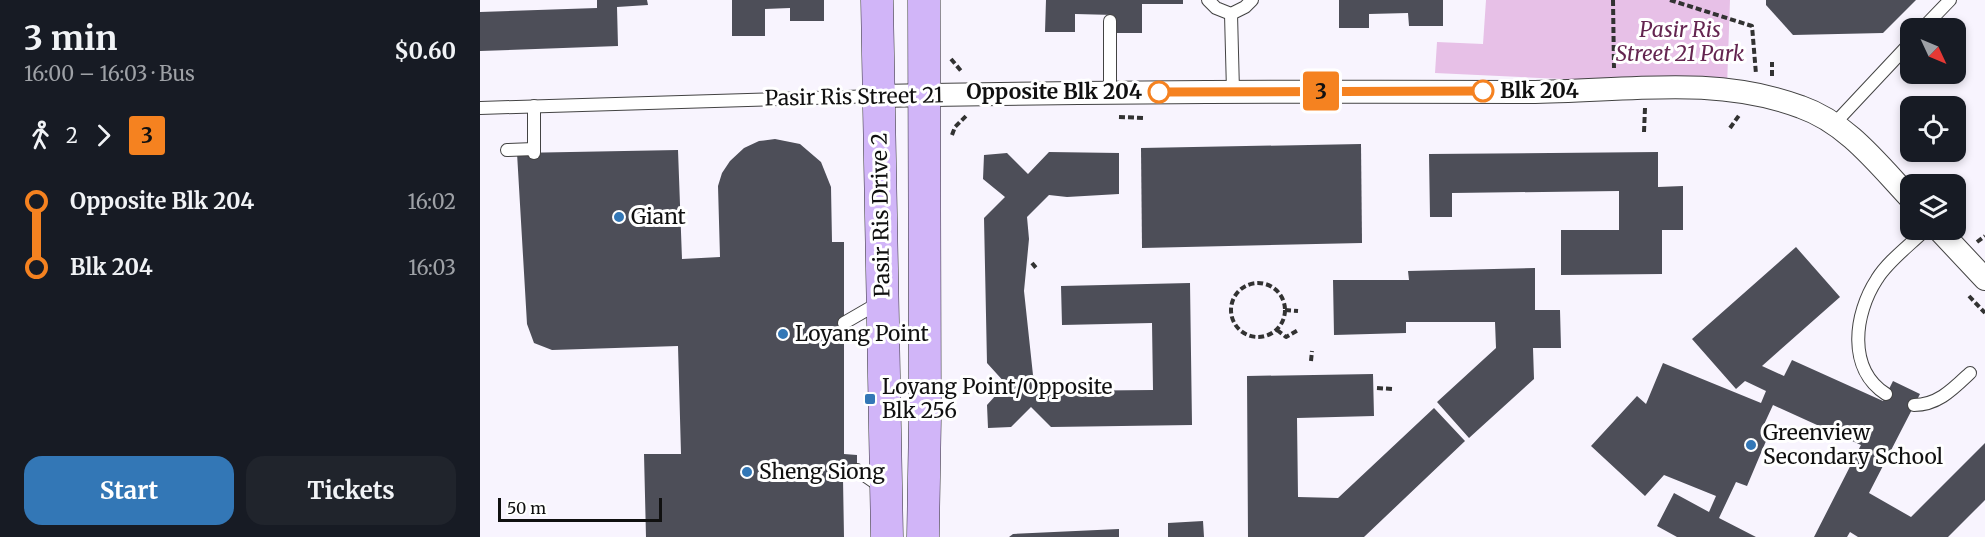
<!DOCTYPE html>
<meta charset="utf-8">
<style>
:root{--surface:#171b24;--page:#20242c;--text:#f1f3f6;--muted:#9ea1a6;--accent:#3377b6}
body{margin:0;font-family:Merriweather,serif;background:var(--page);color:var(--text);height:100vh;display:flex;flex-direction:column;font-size:22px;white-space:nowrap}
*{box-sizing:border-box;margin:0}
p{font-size:20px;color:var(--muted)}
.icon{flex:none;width:33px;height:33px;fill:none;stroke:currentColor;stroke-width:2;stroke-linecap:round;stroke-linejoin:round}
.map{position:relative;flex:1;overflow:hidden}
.sheet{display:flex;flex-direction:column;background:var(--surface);width:480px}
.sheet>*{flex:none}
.badge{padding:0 12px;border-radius:4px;font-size:21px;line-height:39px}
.needle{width:39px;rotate:134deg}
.fabs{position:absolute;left:1420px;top:18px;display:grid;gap:12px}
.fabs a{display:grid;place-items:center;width:66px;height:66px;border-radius:12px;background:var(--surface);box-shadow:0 3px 9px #0003;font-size:30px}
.scale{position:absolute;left:18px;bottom:15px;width:164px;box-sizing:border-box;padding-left:6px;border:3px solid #101010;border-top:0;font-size:16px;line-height:21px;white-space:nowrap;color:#101010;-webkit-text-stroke:4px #fff;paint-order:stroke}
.map>.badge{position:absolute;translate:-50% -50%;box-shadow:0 0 0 3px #fff}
.legs{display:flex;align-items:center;gap:9px;height:66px;padding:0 24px;font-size:20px}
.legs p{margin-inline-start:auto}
.overview{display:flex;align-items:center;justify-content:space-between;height:102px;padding:0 24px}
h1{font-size:33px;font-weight:700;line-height:45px}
.primary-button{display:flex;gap:12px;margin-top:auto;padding:12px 24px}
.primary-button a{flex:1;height:69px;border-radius:18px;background:var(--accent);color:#fff;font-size:24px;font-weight:700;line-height:69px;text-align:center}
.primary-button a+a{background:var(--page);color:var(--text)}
ul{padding:0 24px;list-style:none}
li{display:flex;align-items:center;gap:21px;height:66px;font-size:22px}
li i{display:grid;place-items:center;width:9px;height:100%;margin:0 8px;background:currentColor}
li i::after{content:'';width:15px;height:15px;margin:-8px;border:4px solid;border-radius:50%;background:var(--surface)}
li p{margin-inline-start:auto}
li:first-child i{background:linear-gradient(#0000 50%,currentColor 0)}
li:last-child i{background:linear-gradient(currentColor 50%,#0000 0)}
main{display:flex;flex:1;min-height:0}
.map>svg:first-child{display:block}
.green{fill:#e7c0e7}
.building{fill:#4d4e58}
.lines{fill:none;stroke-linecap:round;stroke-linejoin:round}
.lane-casing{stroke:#434343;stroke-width:14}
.street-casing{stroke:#434343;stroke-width:24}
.secondary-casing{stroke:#323232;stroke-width:33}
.path{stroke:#323232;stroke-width:4;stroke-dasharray:6 3;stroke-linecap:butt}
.lane{stroke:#fff;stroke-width:12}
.street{stroke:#fff;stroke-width:22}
.secondary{stroke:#d1b5f8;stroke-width:32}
.line-1-casing{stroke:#fff;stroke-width:14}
.line-1{stroke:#f58220;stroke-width:9}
.stop-1-dot{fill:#fff;stroke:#f58220;stroke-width:3}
.poi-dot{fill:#3377b6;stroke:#fff;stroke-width:2}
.labels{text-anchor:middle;stroke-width:6;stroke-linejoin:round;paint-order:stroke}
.park-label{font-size:21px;font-style:italic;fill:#642550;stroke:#fff}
.stop-label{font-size:21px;font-weight:bold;fill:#101010;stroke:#fff;text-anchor:start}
.street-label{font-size:21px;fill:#101010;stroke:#fff}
.poi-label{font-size:21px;fill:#101010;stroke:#fff;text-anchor:start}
</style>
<main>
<section class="sheet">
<div class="overview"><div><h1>3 min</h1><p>16:00 – 16:03 · Bus</p></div><b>$0.60</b></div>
<div class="legs"><svg class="icon" aria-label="walk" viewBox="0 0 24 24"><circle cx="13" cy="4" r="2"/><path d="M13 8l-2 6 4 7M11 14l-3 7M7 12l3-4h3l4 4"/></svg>2<svg class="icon" aria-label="forward" viewBox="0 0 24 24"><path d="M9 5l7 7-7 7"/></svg><b class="badge" style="background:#f58220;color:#111">3</b></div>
<ul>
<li><i style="color:#f58220"></i><b>Opposite Blk 204</b><p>16:02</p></li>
<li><i style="color:#f58220"></i><b>Blk 204</b><p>16:03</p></li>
</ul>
<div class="primary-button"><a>Start</a><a>Tickets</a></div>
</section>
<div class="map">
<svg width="1505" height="537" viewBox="0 0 1505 537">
<rect width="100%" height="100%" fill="#f8f4fe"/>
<!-- green -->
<path class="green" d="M 1006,0 L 1250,0 L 1247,87 L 955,73 L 957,42 L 1003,44 Z"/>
<!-- building -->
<g class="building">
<path d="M 117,0 L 167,0 L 168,5 L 137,7 L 138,46 L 0,51 L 0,12 L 117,8 Z"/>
<path d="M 252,0 L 344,0 L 344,21 L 310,21 L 310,8 L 285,9 L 285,36 L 252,36 Z"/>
<path d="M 566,0 L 703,0 L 703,4 L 662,4 L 662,33 L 634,33 L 634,15 L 595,14 L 595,32 L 565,32 Z"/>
<path d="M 859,0 L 963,0 L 963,26 L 929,26 L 928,13 L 889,14 L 889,28 L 859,28 Z"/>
<path d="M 1286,0 L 1436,0 L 1403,33 L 1313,35 L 1286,5 Z"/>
<path d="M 295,139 L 320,144 L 341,162 L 351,187 L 352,242 L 364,242 L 364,454 L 377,455 L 377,478 L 363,479 L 364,537 L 166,537 L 164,454 L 201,454 L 198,346 L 72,350 L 54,343 L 47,324 L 37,153 L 198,150 L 202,259 L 240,257 L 238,186 L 242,173 L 250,161 L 264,148 L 279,141 Z"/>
<path d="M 881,144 L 882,243 L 662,248 L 661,148 Z"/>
<path d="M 569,152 L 639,153 L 639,194 L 587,197 L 569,195 L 547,217 L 549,239 L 544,291 L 553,375 L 571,391 L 673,390 L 672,323 L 582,325 L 581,286 L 710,283 L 712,425 L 571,427 L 551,407 L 531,427 L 508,428 L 507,405 L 526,384 L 507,363 L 504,218 L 525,197 L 503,179 L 504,155 L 527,153 L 548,174 Z"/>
<path d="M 1178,152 L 1178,187 L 1203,186 L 1203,230 L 1182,230 L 1182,274 L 1081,275 L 1081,230 L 1139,230 L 1139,191 L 972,193 L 972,217 L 950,217 L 949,154 Z"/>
<path d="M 1316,247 L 1360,297 L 1282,366 L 1304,376 L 1312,360 L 1403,401 L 1413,381 L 1440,394 L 1389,493 L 1431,517 L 1505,443 L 1505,500 L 1468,537 L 1378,537 L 1370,532 L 1367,537 L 1334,537 L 1381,445 L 1293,405 L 1281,431 L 1289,434 L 1267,486 L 1256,482 L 1239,518 L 1276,537 L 1197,537 L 1177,526 L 1194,493 L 1229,512 L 1236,496 L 1184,475 L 1165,496 L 1111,446 L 1157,396 L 1166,404 L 1183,363 L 1281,403 L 1286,391 L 1265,381 L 1256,389 L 1212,339 Z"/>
<path d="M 1055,268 L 1055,310 L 1080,310 L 1081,348 L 1053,348 L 1054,379 L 989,438 L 957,402 L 1016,348 L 1015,322 L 926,322 L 926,333 L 854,335 L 853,280 L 929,280 L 928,271 Z"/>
<path d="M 893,374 L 894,416 L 817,418 L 818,497 L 858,498 L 954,408 L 985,441 L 884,537 L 768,537 L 767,376 Z"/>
<path d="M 723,521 L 724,537 L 688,537 L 688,523 Z"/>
<path d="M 639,529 L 639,537 L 529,537 L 533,534 Z"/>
</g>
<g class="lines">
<!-- lane casing -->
<g class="lane-casing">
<g id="lane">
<path d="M 728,0 L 736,8 L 751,14 L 765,7 L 772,0"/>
<path d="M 751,14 L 753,91"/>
<path d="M 630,21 L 630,93"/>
<path d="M 1443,28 L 1470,0"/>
<path d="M 54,106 L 54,153"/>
<path d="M 0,108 L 397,96"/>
<path d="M 1355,123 L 1431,42"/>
<path d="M 27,150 L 54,149"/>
<path d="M 364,323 L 402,301"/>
<path d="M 1406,394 C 1367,369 1374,314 1397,279 C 1408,261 1430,245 1445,230"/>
<path d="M 1434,405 C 1458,405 1473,389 1490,373"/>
<path d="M 377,470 L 403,488"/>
</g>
</g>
<!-- street casing -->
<g class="street-casing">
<g id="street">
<path d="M 398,96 C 615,92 832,91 1049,92 C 1140,92 1233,74 1321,107 C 1367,123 1398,164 1431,199"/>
<path d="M 1459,230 L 1505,279"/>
</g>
</g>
<!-- secondary casing -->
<g class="secondary-casing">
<g id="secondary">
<path d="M 397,0 L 407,537"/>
<path d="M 443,537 L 445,418 L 444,0"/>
</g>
</g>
<!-- path -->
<g class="path">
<path d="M 1133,0 L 1134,68"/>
<path d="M 1190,0 L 1272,26 L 1276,74"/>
<path d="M 471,59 L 482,72"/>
<path d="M 1292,76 L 1292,62"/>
<path d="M 639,117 L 664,118"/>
<path d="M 1250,128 L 1260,114"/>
<path d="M 1164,132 L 1165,108"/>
<path d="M 472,135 L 475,127 L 487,115"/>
<path d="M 1497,242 L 1505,236"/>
<path d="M 552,263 L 557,269"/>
<circle cx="778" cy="310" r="27"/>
<path d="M 1489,296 L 1505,313"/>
<path d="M 805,310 L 818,311"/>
<path d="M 797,330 L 806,337 L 818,330"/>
<path d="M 831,361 L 832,351"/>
<path d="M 897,388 L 912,389"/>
</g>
<!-- lane -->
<use href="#lane" class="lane"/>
<!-- street -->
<use href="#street" class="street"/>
<!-- secondary -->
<use href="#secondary" class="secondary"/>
</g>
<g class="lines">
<!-- line-1 casing -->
<g class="line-1-casing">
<path id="line-1" d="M 679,92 L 1003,91"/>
</g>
<!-- line-1 -->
<use href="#line-1" class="line-1"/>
</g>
<!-- markers -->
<g class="stop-1-dot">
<circle cx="1003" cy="91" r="10"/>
<circle cx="679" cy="92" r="10"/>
</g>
<g class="poi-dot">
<circle cx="139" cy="217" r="6"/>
<circle cx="303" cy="334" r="6"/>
<rect x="384" y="393" width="12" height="12" rx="3"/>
<circle cx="1271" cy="445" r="6"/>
<circle cx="267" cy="472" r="6"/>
</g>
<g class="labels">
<!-- park labels -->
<g class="park-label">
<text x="1200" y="37">Pasir Ris<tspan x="1200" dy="24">Street 21 Park</tspan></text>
</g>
<!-- stop labels -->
<g class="stop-label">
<text x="1020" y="98">Blk 204</text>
<text x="662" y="99" text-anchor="end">Opposite Blk 204</text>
</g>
<!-- street labels -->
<g class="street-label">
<text transform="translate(374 97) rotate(-1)" y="7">Pasir Ris Street 21</text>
<text transform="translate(401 215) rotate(-91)" y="7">Pasir Ris Drive 2</text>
</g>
<!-- poi labels -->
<g class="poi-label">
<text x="151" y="224">Giant</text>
<text x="315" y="341">Loyang Point</text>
<text x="402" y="394">Loyang Point/Opposite<tspan x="402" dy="24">Blk 256</tspan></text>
<text x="1283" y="440">Greenview<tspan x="1283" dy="24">Secondary School</tspan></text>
<text x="279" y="479">Sheng Siong</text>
</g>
</g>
</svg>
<div class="fabs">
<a><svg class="needle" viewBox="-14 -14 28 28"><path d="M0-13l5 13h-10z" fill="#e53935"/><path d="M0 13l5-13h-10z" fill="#9ea1a6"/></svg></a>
<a><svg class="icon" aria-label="locate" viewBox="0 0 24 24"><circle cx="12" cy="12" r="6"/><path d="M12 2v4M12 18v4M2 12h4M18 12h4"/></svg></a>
<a><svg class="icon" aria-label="layers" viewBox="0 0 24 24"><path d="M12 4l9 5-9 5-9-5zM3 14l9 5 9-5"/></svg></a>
</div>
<div class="scale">50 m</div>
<b class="badge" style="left:841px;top:91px;background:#f58220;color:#111">3</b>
</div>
</main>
